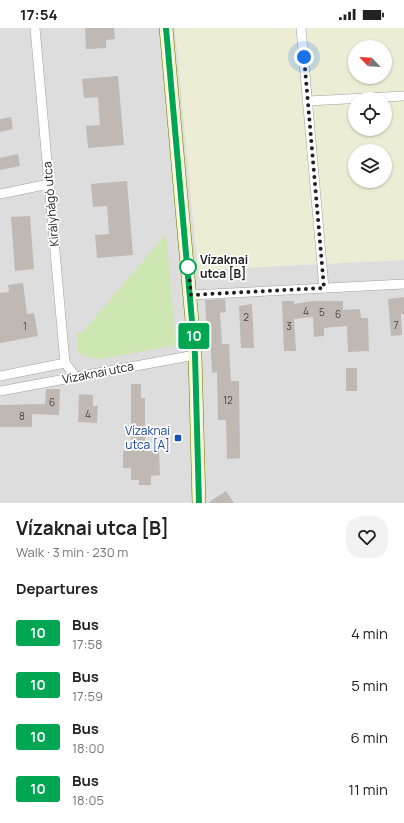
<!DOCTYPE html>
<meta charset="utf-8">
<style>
:root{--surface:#fff;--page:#f2f2f2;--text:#222;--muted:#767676}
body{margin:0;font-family:Manrope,sans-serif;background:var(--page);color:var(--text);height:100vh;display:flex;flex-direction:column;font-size:15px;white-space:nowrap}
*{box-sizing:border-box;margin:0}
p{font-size:13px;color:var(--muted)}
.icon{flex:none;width:22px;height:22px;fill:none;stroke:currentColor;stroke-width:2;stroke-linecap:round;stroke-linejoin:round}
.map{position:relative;height:475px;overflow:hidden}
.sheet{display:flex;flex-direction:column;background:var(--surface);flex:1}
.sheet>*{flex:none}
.badge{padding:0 8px;border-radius:3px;font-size:14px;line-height:26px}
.needle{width:26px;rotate:295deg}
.controls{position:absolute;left:348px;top:12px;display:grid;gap:8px}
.controls a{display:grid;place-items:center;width:44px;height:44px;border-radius:50%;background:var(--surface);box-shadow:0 1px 3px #0004;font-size:20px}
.you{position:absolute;width:20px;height:20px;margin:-10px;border:3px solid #fff;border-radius:50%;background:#1a73e8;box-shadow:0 0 0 6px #1a73e833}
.map>.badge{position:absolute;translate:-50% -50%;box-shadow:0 0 0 2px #fff}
h2{padding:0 16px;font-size:15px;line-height:36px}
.round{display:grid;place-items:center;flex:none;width:42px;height:42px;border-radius:16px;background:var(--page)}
.summary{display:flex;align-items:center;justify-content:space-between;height:68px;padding:0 16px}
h1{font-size:19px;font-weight:700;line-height:30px}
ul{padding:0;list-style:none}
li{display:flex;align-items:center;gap:12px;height:52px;padding:0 16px}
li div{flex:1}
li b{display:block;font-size:15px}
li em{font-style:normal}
li .badge{min-width:44px;font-weight:700;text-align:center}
.status{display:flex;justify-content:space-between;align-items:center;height:28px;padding:0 20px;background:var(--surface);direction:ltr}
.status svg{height:11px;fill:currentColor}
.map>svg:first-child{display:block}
.residential{fill:#dedddd}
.farmland{fill:#ecedd4;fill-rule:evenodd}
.grass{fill:#cee6b1}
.building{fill:#c0b8b3}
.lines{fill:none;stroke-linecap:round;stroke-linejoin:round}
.street-casing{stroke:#a1a1a1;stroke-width:10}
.secondary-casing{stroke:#6b700d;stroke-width:14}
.street{stroke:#fff;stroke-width:9}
.secondary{stroke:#f5f5bf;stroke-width:13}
.line-casing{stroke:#fff;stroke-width:9}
.line{stroke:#00a651;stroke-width:6}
.walk{stroke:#202020;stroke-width:4;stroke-dasharray:0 7.2}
.stop-dot{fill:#fff;stroke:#00a651;stroke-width:2}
.transit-dot{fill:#1a4fb4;stroke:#fff;stroke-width:1.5}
.labels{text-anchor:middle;stroke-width:3.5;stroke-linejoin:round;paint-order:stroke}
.number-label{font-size:10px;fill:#484645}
.street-label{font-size:12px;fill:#202020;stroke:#fff}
.stop-label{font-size:12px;font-weight:bold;fill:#202020;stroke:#fff;text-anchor:start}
.transit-label{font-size:12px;fill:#164399;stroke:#fff;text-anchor:end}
</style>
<div class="status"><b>17:54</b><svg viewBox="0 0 49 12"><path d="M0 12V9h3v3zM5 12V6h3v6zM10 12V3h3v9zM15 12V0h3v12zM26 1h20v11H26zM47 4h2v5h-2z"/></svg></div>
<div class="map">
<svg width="404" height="475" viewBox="0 0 404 475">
<rect width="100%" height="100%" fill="#efece7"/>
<!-- residential -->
<path class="residential" d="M 0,0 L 175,0 L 198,242 L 404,232 L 404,475 L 0,475 Z"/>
<!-- farmland -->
<path class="farmland" d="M 175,0 L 404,0 L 404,232 L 198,242 ZM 355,19 L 385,19 L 385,49 L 355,49 ZM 355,71 L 385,71 L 385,101 L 355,101 ZM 355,123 L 385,123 L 385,153 L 355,153 Z"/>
<!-- grass -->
<path class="grass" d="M 166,206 L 176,317 L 100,331 L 87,329 L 78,325 L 76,304 L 82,305 Z"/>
<!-- building -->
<g class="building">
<path d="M 85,0 L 114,0 L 115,11 L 106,12 L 106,20 L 86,21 Z"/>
<path d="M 118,48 L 124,117 L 88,120 L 86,98 L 100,97 L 98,69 L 84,70 L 82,51 Z"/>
<path d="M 11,89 L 13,101 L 0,104 L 0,91 Z"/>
<path d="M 18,126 L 20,138 L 0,142 L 0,130 Z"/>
<path d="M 127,153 L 133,227 L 97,230 L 95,207 L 109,206 L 107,178 L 93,179 L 91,156 Z"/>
<path d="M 30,188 L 34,241 L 15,243 L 11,189 Z"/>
<path d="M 23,255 L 27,286 L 34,285 L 38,308 L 0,315 L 0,265 L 9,264 L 8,257 Z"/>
<path d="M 404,269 L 404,286 L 401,286 L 402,307 L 391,308 L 388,271 Z"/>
<path d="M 225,271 L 226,284 L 220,285 L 222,316 L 229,316 L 231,353 L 239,353 L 240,430 L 227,431 L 226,392 L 218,392 L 217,344 L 212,345 L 210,302 L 207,302 L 205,272 Z"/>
<path d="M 282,273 L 294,273 L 294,276 L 313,273 L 343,273 L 343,282 L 360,281 L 361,290 L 368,290 L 369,323 L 348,324 L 347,298 L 324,300 L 324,308 L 314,309 L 313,289 L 294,291 L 296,323 L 284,323 Z"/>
<path d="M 252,276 L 254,320 L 241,320 L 239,278 Z"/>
<rect x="346" y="340" width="11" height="23"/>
<path d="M 131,356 L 141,356 L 141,370 L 145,370 L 145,423 L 159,423 L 160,447 L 151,448 L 151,457 L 139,457 L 139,452 L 131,452 L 131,440 L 123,440 L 123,423 L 131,423 Z"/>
<path d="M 46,361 L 60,361 L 59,387 L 32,386 L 32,399 L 0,399 L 0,377 L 45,376 Z"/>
<path d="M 79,366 L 93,367 L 93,378 L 98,378 L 97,395 L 78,394 Z"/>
<path d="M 226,463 L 234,475 L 208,475 Z"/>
</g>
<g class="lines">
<!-- street casing -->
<g class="street-casing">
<g id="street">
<path d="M 35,0 L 65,335 L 76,349"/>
<path d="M 301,0 L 324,260"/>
<path d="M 308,73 L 404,68"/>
<path d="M 0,166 L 49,156"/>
<path d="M 191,267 L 404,256"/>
<path d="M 0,348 L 65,335"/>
<path d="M 0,363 L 195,327"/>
</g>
</g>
<!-- secondary casing -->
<g class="secondary-casing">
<path id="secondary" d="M 166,0 L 195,327 L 199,475"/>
</g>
<!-- street -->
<use href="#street" class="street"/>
<!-- secondary -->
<use href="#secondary" class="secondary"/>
</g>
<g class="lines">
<!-- line casing -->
<g class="line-casing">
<path id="line" d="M 166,0 L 195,327 L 199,475"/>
</g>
<!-- line -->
<use href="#line" class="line"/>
<!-- walk -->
<path class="walk" d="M 188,239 L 188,235 L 191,267 L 324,260 L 304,29"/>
</g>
<!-- markers -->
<circle class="stop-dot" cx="188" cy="239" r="8"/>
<rect class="transit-dot" x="174" y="406" width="8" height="8" rx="2"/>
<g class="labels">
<!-- number labels -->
<g class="number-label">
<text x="306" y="287">4</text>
<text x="322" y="288">5</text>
<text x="338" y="290">6</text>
<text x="246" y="293">2</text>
<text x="396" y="301">7</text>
<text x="25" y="302">1</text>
<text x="289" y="302">3</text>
<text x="228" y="376">12</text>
<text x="52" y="378">6</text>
<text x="88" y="390">4</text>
<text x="22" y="392">8</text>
</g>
<!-- street labels -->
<g class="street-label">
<text transform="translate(51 176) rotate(-95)" y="4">Királyhágó utca</text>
<text transform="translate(98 345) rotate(-11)" y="4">Vízaknai utca</text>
</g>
<!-- stop labels -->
<g class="stop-label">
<text x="200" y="236">Vízaknai<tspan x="200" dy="14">utca [B]</tspan></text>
</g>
<!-- transit labels -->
<g class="transit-label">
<text x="170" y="407">Vízaknai<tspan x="170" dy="14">utca [A]</tspan></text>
</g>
</g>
</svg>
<div class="controls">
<a><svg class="needle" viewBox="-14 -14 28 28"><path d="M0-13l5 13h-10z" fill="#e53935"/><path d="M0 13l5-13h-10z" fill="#767676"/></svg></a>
<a><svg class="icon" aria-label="locate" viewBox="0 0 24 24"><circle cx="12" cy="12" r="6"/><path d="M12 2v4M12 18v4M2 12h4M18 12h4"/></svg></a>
<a><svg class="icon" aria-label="layers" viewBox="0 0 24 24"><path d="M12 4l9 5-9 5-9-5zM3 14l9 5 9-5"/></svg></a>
</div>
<div class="you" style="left:304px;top:29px"></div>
<b class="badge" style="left:194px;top:308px;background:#00a651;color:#fff">10</b>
</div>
<section class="sheet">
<div class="summary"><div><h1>Vízaknai utca [B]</h1><p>Walk · 3 min · 230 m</p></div><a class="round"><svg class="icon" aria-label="heart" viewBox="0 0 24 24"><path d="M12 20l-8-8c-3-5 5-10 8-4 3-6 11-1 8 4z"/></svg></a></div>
<h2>Departures</h2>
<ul>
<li><span class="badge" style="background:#00a651;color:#fff">10</span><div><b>Bus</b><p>17:58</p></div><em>4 min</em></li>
<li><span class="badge" style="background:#00a651;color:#fff">10</span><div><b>Bus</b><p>17:59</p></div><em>5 min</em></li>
<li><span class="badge" style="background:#00a651;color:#fff">10</span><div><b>Bus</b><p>18:00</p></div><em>6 min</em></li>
<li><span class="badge" style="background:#00a651;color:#fff">10</span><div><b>Bus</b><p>18:05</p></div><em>11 min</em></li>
</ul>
</section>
